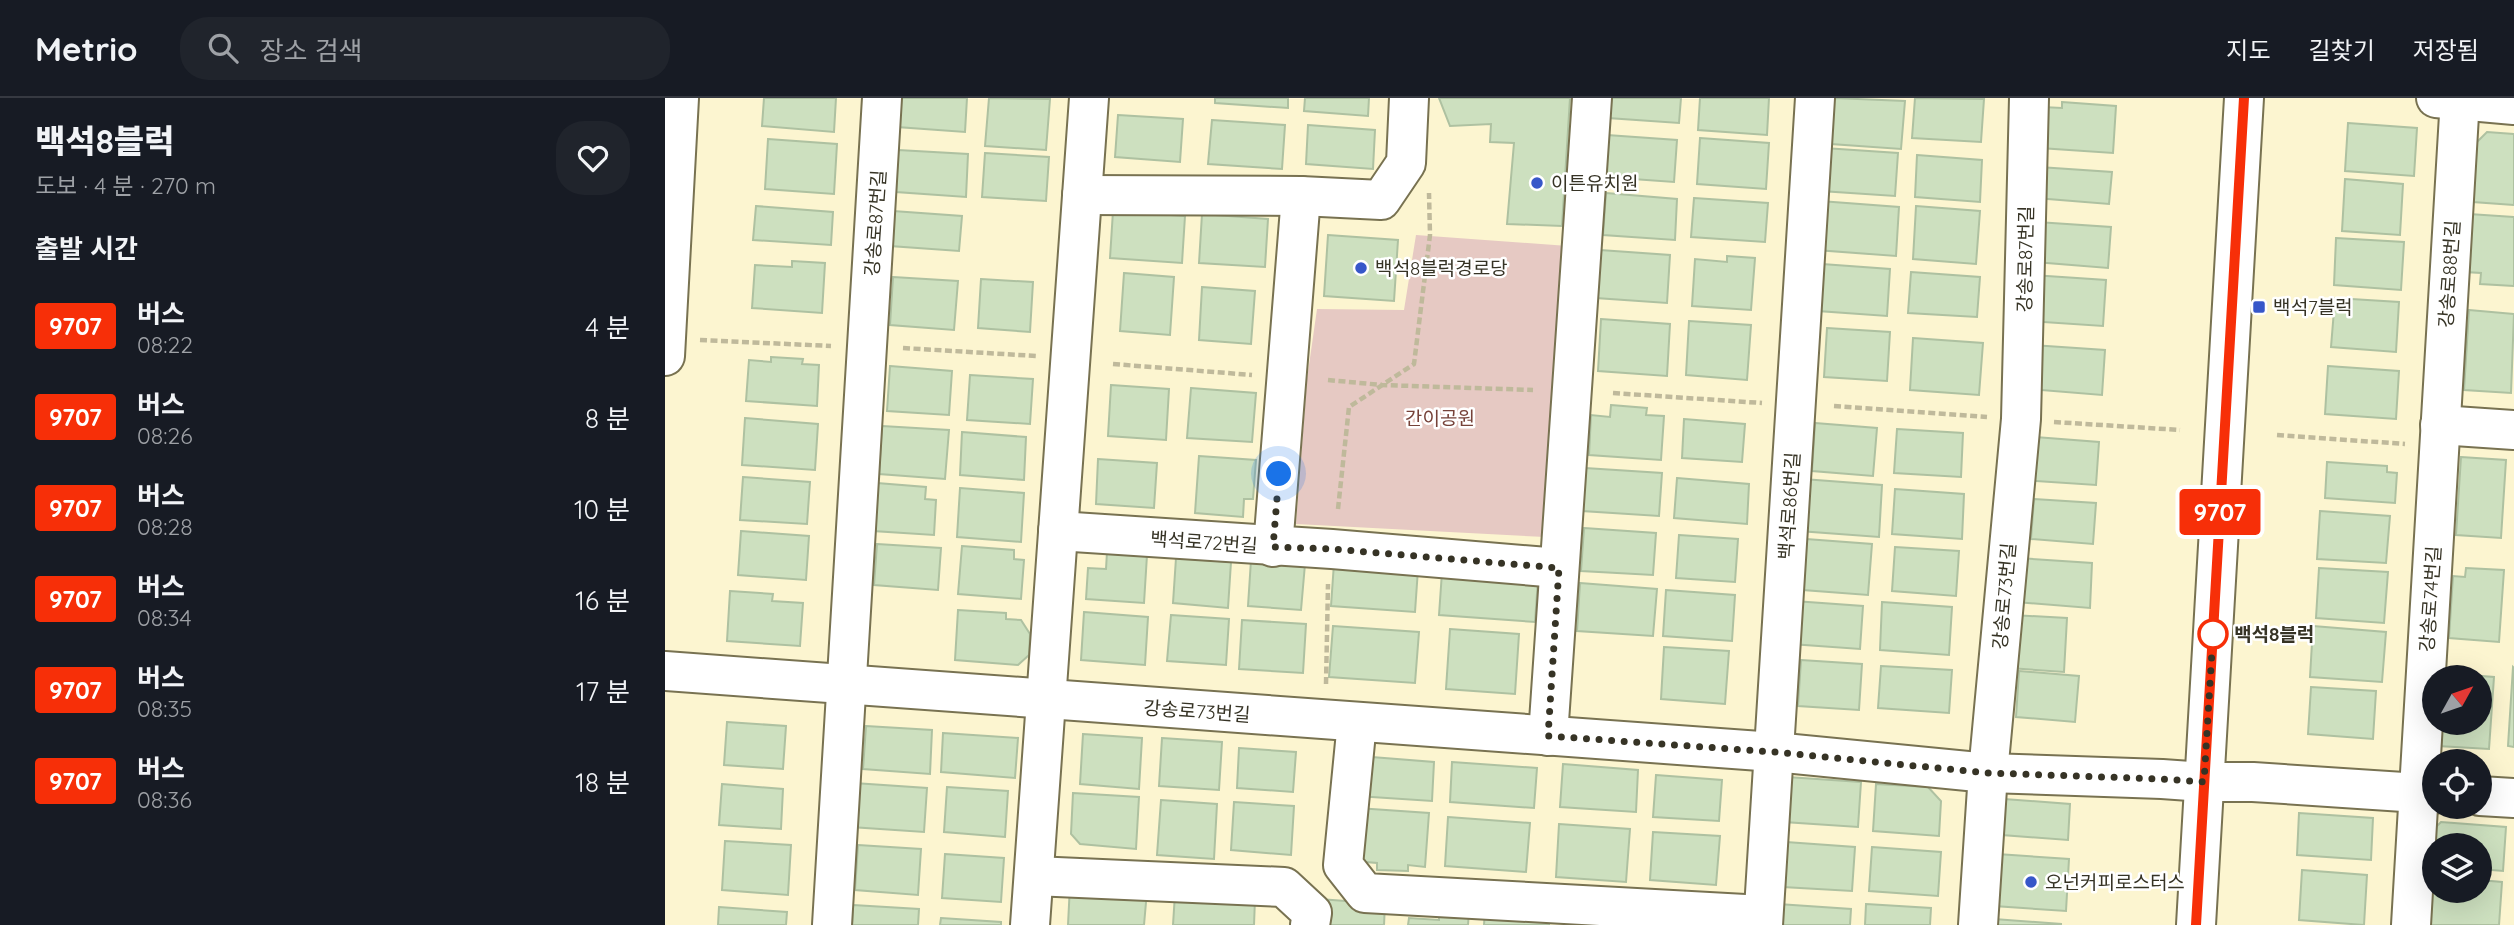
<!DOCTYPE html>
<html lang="ko">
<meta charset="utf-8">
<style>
:root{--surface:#171b24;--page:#20242c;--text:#f1f3f6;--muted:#9ea1a6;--line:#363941}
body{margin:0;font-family:Quicksand,"Noto Sans KR",sans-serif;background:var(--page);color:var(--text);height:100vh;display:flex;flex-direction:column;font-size:26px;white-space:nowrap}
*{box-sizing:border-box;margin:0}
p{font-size:23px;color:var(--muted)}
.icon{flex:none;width:38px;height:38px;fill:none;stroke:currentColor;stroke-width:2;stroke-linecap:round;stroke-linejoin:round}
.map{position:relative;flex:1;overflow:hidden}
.side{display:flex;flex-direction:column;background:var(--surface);width:665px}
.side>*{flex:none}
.badge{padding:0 14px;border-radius:5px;font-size:24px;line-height:46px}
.needle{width:46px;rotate:50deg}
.tools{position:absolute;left:1757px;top:567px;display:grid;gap:14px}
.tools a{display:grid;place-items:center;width:70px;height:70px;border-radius:50%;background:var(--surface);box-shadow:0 7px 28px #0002;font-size:35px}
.you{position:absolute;width:35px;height:35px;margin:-18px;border:5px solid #fff;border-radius:50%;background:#1a73e8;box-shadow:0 0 0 10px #1a73e833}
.map>.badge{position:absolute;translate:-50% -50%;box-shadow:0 0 0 4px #fff}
h2{padding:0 35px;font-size:26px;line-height:63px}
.round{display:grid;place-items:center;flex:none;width:74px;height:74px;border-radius:28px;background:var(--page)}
.headline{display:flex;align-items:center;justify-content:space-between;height:119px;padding:0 35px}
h1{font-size:33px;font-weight:800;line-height:52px}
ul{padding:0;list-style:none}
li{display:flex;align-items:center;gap:21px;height:91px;padding:0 35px}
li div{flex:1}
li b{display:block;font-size:26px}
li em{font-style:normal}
li .badge{min-width:77px;font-weight:700;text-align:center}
header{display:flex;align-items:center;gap:42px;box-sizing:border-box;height:98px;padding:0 35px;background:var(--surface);border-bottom:2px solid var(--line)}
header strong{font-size:33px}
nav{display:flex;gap:38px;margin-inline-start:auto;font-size:24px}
.search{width:490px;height:63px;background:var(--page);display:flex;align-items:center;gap:18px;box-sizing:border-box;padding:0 24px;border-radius:28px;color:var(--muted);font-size:26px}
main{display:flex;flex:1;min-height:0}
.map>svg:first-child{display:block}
.green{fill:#e6c9c3}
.building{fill:#cde0bf;stroke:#aec1a1;stroke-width:2}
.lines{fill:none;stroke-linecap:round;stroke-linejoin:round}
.minor-casing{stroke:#787251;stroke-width:42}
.major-casing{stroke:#787251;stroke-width:42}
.path{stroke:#bfb99b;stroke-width:4.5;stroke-dasharray:7 3.5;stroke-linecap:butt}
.minor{stroke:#fff;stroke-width:38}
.major{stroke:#fff;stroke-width:38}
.line-casing{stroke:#fff;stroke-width:16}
.line{stroke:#f72f08;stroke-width:10}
.walk{stroke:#363325;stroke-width:7;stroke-dasharray:0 12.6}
.poi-dot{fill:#3757c9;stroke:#fff;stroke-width:2.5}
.stop-dot{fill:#fff;stroke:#f72f08;stroke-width:3.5}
.labels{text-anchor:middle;stroke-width:5;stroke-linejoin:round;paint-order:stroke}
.poi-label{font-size:19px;fill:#363325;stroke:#fff;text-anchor:start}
.street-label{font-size:19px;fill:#363325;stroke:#fff}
.park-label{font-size:19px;fill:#764239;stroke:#fff}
.stop-label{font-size:19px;font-weight:bold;fill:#363325;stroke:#fff;text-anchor:start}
</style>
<header>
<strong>Metrio</strong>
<div class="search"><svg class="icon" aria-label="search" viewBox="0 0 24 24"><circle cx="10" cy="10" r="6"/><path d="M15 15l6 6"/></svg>장소 검색</div>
<nav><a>지도</a><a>길찾기</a><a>저장됨</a></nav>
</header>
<main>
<section class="side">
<div class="headline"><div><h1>백석8블럭</h1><p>도보 · 4 분 · 270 m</p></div><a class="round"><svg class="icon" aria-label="heart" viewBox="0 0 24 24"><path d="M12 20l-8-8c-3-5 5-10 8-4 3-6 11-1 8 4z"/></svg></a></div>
<h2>출발 시간</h2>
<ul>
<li><span class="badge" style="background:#f72f08;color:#fff">9707</span><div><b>버스</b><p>08:22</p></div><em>4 분</em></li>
<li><span class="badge" style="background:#f72f08;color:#fff">9707</span><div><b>버스</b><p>08:26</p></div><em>8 분</em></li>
<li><span class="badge" style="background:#f72f08;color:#fff">9707</span><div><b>버스</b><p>08:28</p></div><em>10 분</em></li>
<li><span class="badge" style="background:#f72f08;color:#fff">9707</span><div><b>버스</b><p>08:34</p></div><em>16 분</em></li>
<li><span class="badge" style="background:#f72f08;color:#fff">9707</span><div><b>버스</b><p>08:35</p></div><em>17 분</em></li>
<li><span class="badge" style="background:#f72f08;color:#fff">9707</span><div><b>버스</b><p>08:36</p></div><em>18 분</em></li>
</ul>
</section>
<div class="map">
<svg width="1849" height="827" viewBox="0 0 1849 827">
<rect width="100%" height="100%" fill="#fcf5d0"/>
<!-- green -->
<path class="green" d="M 751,137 L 903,148 L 880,439 L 631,426 L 642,281 L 652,211 L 739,212 Z"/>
<!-- building -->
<g class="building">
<path d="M 99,0 L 171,0 L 169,34 L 97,28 Z"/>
<path d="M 234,0 L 302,0 L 300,34 L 232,29 Z"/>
<path d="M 324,0 L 385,1 L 381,52 L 320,48 Z"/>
<path d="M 550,0 L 623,0 L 623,10 L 550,5 Z"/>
<path d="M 640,0 L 704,0 L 703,18 L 639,13 Z"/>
<path d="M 774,0 L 905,0 L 897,128 L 842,126 L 849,45 L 825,44 L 826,26 L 785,28 Z"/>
<path d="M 945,0 L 1016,0 L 1014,25 L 943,20 Z"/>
<path d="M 1035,0 L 1104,0 L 1102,37 L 1033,32 Z"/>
<path d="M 1169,0 L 1240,3 L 1236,51 L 1166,46 Z"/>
<path d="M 1250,0 L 1319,1 L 1316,44 L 1247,40 Z"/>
<path d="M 1397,4 L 1451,8 L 1448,55 L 1375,50 L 1378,9 L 1397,10 Z"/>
<path d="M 453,17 L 518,21 L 515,64 L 450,59 Z"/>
<path d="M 547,22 L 620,27 L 617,71 L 543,66 Z"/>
<path d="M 1683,25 L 1752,30 L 1749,78 L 1680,73 Z"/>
<path d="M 643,27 L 710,32 L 708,71 L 641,66 Z"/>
<path d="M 1822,34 L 1849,36 L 1849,107 L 1808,104 L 1812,44 Z"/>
<path d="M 942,37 L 1012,42 L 1009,84 L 940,79 Z"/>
<path d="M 1035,40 L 1104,45 L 1101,91 L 1032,86 Z"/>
<path d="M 103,41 L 172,46 L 169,96 L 100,91 Z"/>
<path d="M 1159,50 L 1233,55 L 1230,98 L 1156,93 Z"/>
<path d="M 233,52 L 303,56 L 301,99 L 231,94 Z"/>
<path d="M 320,55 L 384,59 L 381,103 L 317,99 Z"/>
<path d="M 1252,57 L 1317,62 L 1315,104 L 1250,99 Z"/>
<path d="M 1374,69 L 1447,74 L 1444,106 L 1371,100 Z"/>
<path d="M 1680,81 L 1738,86 L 1735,137 L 1677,133 Z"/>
<path d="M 941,95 L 1012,101 L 1010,142 L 938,137 Z"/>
<path d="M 1029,100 L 1103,105 L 1100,144 L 1026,139 Z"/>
<path d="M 1155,103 L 1234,109 L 1231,158 L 1151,152 Z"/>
<path d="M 91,108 L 168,114 L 166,147 L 88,142 Z"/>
<path d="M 1251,108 L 1315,113 L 1311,166 L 1248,161 Z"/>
<path d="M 228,113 L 297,118 L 294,153 L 225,148 Z"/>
<path d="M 448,113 L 520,118 L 517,165 L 445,160 Z"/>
<path d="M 537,116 L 603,121 L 600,169 L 534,165 Z"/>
<path d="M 1804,116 L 1849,119 L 1849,188 L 1815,186 L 1816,175 L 1800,174 Z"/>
<path d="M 1372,124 L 1446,129 L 1443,170 L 1370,164 Z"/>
<path d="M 663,137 L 733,142 L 729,203 L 659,198 Z"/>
<path d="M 1671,140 L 1739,144 L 1736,192 L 1669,187 Z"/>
<path d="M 935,152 L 1005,157 L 1002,205 L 931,200 Z"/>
<path d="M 1062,158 L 1090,160 L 1086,212 L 1027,208 L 1030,161 L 1062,164 Z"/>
<path d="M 127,163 L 160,165 L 157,215 L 87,210 L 90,167 L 127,169 Z"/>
<path d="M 1157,166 L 1225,171 L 1222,218 L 1153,213 Z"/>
<path d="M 1246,174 L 1315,179 L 1312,219 L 1243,215 Z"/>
<path d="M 459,175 L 509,179 L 505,237 L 455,233 Z"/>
<path d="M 1367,177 L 1441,182 L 1438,228 L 1364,223 Z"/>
<path d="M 228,179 L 293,183 L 289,232 L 225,227 Z"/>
<path d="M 316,181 L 368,184 L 365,234 L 313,230 Z"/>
<path d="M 537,189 L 590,193 L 586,246 L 534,242 Z"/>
<path d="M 1670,200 L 1734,204 L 1731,254 L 1666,249 Z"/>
<path d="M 1804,212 L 1849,216 L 1846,295 L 1799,292 Z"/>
<path d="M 936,221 L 1005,226 L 1002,278 L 933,273 Z"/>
<path d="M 1024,223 L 1086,227 L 1082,282 L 1021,277 Z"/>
<path d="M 1162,230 L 1225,234 L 1222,283 L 1159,279 Z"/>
<path d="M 1248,240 L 1318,245 L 1314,297 L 1245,292 Z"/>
<path d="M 1366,247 L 1440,252 L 1437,297 L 1363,291 Z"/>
<path d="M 106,259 L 138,261 L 137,266 L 154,267 L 152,308 L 81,303 L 84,262 L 106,264 Z"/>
<path d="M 225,268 L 287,273 L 284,317 L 222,313 Z"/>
<path d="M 1663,268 L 1734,273 L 1731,321 L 1660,316 Z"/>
<path d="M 305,277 L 368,281 L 365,326 L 302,322 Z"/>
<path d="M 446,287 L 504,291 L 501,342 L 443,338 Z"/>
<path d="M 526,290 L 591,295 L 587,344 L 522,340 Z"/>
<path d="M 946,307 L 982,310 L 981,317 L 999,318 L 996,362 L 924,357 L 926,317 L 945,319 Z"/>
<path d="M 80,320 L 153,326 L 150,372 L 77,367 Z"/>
<path d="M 1019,321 L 1080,326 L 1077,364 L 1017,360 Z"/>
<path d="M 1150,325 L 1212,330 L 1208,378 L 1147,373 Z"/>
<path d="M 217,328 L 284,332 L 280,381 L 214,376 Z"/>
<path d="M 1232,331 L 1298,335 L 1296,379 L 1229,375 Z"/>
<path d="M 297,334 L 361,339 L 359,382 L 295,377 Z"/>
<path d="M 1359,338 L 1434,344 L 1431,387 L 1357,382 Z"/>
<path d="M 534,358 L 591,362 L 588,401 L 579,401 L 578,419 L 530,415 Z"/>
<path d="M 1796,359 L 1841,362 L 1836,440 L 1791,437 Z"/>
<path d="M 433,361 L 492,365 L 489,410 L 431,406 Z"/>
<path d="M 1662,364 L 1722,368 L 1722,374 L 1732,375 L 1730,405 L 1660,400 Z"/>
<path d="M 920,370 L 997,375 L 994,418 L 917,413 Z"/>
<path d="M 78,379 L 145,384 L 142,426 L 75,422 Z"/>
<path d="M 1012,380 L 1084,386 L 1082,426 L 1009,420 Z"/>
<path d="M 1138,381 L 1217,387 L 1214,439 L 1134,433 Z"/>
<path d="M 212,385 L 261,389 L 260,401 L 271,402 L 269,437 L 208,433 Z"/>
<path d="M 295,390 L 359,395 L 356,444 L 292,439 Z"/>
<path d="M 1230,391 L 1299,396 L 1297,441 L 1227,436 Z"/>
<path d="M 1369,401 L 1431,405 L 1428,446 L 1366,441 Z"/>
<path d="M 1655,413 L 1725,418 L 1721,465 L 1652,461 Z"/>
<path d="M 919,430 L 991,435 L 988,477 L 916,473 Z"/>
<path d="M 76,433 L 144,438 L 141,482 L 73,477 Z"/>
<path d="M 1014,437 L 1073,441 L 1070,484 L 1011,480 Z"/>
<path d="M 1141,441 L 1207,446 L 1203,497 L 1138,492 Z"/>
<path d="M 212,446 L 276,450 L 273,492 L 209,487 Z"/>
<path d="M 297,448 L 349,452 L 349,461 L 359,462 L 356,501 L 293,496 Z"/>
<path d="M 1230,449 L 1294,453 L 1291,498 L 1227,493 Z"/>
<path d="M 442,454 L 482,457 L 479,505 L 421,501 L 423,470 L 441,471 Z"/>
<path d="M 511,460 L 566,464 L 563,510 L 508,505 Z"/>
<path d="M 1354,460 L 1427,465 L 1425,510 L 1351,504 Z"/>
<path d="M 586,462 L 640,466 L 636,512 L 583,508 Z"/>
<path d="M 669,465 L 753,471 L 750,514 L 666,508 Z"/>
<path d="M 1654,470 L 1723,474 L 1719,525 L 1651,520 Z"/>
<path d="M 1801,470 L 1839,472 L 1834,544 L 1784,540 L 1788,478 L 1800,479 Z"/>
<path d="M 777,474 L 873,481 L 870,524 L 774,517 Z"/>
<path d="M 915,485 L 992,491 L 988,538 L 912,533 Z"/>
<path d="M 1001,492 L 1070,497 L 1067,543 L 998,538 Z"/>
<path d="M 65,493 L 108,496 L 107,503 L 138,505 L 135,548 L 62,543 Z"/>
<path d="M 1129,503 L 1198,508 L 1195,551 L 1126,546 Z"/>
<path d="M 1217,504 L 1287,509 L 1284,557 L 1215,552 Z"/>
<path d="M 293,512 L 341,515 L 341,521 L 356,522 L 365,536 L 364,557 L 353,567 L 290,562 Z"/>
<path d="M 419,514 L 483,519 L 480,567 L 416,562 Z"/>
<path d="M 506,517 L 564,521 L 561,567 L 502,563 Z"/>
<path d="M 1347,517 L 1402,520 L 1399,574 L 1344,570 Z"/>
<path d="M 577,522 L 641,526 L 638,575 L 574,571 Z"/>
<path d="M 668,528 L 754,534 L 750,585 L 664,579 Z"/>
<path d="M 1648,528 L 1721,534 L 1717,584 L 1645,579 Z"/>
<path d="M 785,531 L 854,536 L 850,596 L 781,591 Z"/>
<path d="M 999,549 L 1064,553 L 1060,606 L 996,601 Z"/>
<path d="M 1136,562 L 1197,566 L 1194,612 L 1133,608 Z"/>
<path d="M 1216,568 L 1287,572 L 1284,615 L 1213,610 Z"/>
<path d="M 1848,569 L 1849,570 L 1849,649 L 1843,648 Z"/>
<path d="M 1354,573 L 1414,578 L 1410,624 L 1351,619 Z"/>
<path d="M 1778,575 L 1829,579 L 1824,651 L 1773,648 L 1774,625 L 1815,625 L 1815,579 L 1777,579 Z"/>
<path d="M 1646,589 L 1711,593 L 1708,641 L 1643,636 Z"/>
<path d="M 62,624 L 121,628 L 118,671 L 59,667 Z"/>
<path d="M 201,628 L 267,632 L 265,676 L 198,671 Z"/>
<path d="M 278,635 L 353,640 L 350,680 L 276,674 Z"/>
<path d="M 418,636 L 477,640 L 474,691 L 415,686 Z"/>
<path d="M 497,640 L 557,644 L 554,692 L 494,688 Z"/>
<path d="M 574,650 L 631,654 L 628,694 L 572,690 Z"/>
<path d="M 694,658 L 769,664 L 767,703 L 692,698 Z"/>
<path d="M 787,664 L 872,670 L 869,710 L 785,704 Z"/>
<path d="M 898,666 L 973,672 L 971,714 L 895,709 Z"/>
<path d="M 991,677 L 1057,682 L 1054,723 L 988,719 Z"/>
<path d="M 1122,679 L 1196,684 L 1193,729 L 1119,724 Z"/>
<path d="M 189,685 L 262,690 L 259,734 L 186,729 Z"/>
<path d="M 57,686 L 118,691 L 116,731 L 54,727 Z"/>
<path d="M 1211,686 L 1263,689 L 1276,703 L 1274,738 L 1208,733 Z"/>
<path d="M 282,689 L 343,693 L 340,739 L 279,734 Z"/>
<path d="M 408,695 L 474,699 L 471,751 L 415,746 L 406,736 Z"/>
<path d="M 1339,701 L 1405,706 L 1403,742 L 1337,737 Z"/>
<path d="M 496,702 L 552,706 L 549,761 L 492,757 Z"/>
<path d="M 569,704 L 629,708 L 626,757 L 566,752 Z"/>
<path d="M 692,710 L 764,715 L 760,769 L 743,767 L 743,773 L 712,772 L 712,765 L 689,763 Z"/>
<path d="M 1634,715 L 1708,720 L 1706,762 L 1632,757 Z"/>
<path d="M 783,719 L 865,725 L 861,774 L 780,768 Z"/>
<path d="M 1776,724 L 1841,729 L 1838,773 L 1815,771 L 1815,747 L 1769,747 L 1767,768 L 1770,730 Z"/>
<path d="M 894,726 L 965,731 L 961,784 L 891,779 Z"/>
<path d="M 988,734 L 1055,738 L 1051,787 L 985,782 Z"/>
<path d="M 60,743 L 126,747 L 123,797 L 57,792 Z"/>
<path d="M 1121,744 L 1190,749 L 1187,793 L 1118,789 Z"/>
<path d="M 193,747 L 256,751 L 253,797 L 190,792 Z"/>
<path d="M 1207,749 L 1276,754 L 1273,798 L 1204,793 Z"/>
<path d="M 280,756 L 339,760 L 336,804 L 277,800 Z"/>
<path d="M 1332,756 L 1404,761 L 1401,813 L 1329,808 Z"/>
<path d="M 1637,772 L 1702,777 L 1699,827 L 1634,822 Z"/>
<path d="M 1767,779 L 1769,779 L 1769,793 L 1815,793 L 1815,782 L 1837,784 L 1834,827 L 1764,827 Z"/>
<path d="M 405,787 L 482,793 L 479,827 L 403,827 Z"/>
<path d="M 510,796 L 590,801 L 589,827 L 508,827 Z"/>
<path d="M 654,801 L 720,806 L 719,827 L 653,827 Z"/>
<path d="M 1113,806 L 1186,811 L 1185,827 L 1111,827 Z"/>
<path d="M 1201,806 L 1266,810 L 1265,827 L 1200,827 Z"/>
<path d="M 188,807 L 254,811 L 253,827 L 187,827 Z"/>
<path d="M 54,809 L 122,814 L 121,827 L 53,827 Z"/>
<path d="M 774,811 L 804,813 L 803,827 L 743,827 L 744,820 L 774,822 Z"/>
<path d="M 820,811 L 885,815 L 884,827 L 819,827 Z"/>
<path d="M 276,820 L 336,824 L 336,827 L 275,827 Z"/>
<path d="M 1329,821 L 1396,826 L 1396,827 L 1329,827 Z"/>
</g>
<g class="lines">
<!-- minor casing -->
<g class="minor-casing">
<g id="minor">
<path d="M 1771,0 L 1849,7"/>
<path d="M 417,97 L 636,98 L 716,102 L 741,65 L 744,0"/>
<path d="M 0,258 L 14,0"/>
<path d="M 1775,327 L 1849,332"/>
<path d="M 393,433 L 667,451 L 894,470"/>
<path d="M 608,449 L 636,98"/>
<path d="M 0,573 L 1109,654 L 1323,675 L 1497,681 L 1539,684 L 1588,684 L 1769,696"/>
<path d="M 692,624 L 678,767 L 700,795 L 1098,817"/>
<path d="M 883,638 L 927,0"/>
<path d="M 1815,698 L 1849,700"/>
<path d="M 369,778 L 619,789 L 647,815 L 645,827"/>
<path d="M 167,827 L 217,0"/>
<path d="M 365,827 L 424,0"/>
<path d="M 1098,827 L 1150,0"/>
<path d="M 1313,827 L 1323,675 L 1356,321 L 1364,0"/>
<path d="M 1746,827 L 1795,0"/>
</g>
</g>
<!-- major casing -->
<g class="major-casing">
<path id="major" d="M 1531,827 L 1579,0"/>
</g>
<!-- path -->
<g class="path">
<path d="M 35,242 L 166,248"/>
<path d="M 238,250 L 372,258"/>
<path d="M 448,266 L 587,277"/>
<path d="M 663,282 L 717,287 L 868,292"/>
<path d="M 948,295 L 1097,305"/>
<path d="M 1169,308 L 1322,319"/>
<path d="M 1389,324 L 1515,332"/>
<path d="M 1612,337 L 1740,346"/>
<path d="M 673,411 L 684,309 L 749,266 L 765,137 L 764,95"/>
<path d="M 661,586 L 663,486"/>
</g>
<!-- minor -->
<use href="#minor" class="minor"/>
<!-- major -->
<use href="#major" class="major"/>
</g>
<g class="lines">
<!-- line casing -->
<g class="line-casing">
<path id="line" d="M 1531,827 L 1579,0"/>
</g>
<!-- line -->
<use href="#line" class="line"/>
<!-- walk -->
<path class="walk" d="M 614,376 L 608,449 L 667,451 L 894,470 L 883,638 L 1109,654 L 1323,675 L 1497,681 L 1539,684 L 1548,536"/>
</g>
<!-- markers -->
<g class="poi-dot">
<circle cx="872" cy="85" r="7"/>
<circle cx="696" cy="170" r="7"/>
<rect x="1587" y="202" width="14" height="14" rx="3.5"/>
<circle cx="1366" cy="784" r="7"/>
</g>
<circle class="stop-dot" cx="1548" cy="536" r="14"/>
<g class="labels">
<!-- poi labels -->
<g class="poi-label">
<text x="886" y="92">이튼유치원</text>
<text x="710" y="177">백석8블럭경로당</text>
<text x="1608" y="216">백석7블럭</text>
<text x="1380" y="791">오넌커피로스터스</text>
</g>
<!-- street labels -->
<g class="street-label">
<text transform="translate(210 125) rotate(-86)" y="7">강송로87번길</text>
<text transform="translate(1360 161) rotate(-89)" y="7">강송로87번길</text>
<text transform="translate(1784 176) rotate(-86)" y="7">강송로88번길</text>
<text transform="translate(1124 408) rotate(-86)" y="7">백석로86번길</text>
<text transform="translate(539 444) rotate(4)" y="7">백석로72번길</text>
<text transform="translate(1339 498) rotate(-85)" y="7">강송로73번길</text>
<text transform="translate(1765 501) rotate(-86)" y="7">강송로74번길</text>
<text transform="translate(532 613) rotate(4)" y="7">강송로73번길</text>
</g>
<!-- park labels -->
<g class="park-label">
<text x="775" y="327">간이공원</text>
</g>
<!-- stop labels -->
<g class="stop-label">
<text x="1569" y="543">백석8블럭</text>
</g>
</g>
</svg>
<div class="tools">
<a><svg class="needle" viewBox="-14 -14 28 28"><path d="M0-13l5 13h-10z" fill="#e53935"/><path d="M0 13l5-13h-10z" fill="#9ea1a6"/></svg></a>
<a><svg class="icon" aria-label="locate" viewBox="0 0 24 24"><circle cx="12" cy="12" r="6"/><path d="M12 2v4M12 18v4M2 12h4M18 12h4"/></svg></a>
<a><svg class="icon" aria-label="layers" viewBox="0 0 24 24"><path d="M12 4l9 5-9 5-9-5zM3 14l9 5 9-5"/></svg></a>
</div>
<div class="you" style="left:614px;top:376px"></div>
<b class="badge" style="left:1555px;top:414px;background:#f72f08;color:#fff">9707</b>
</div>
</main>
